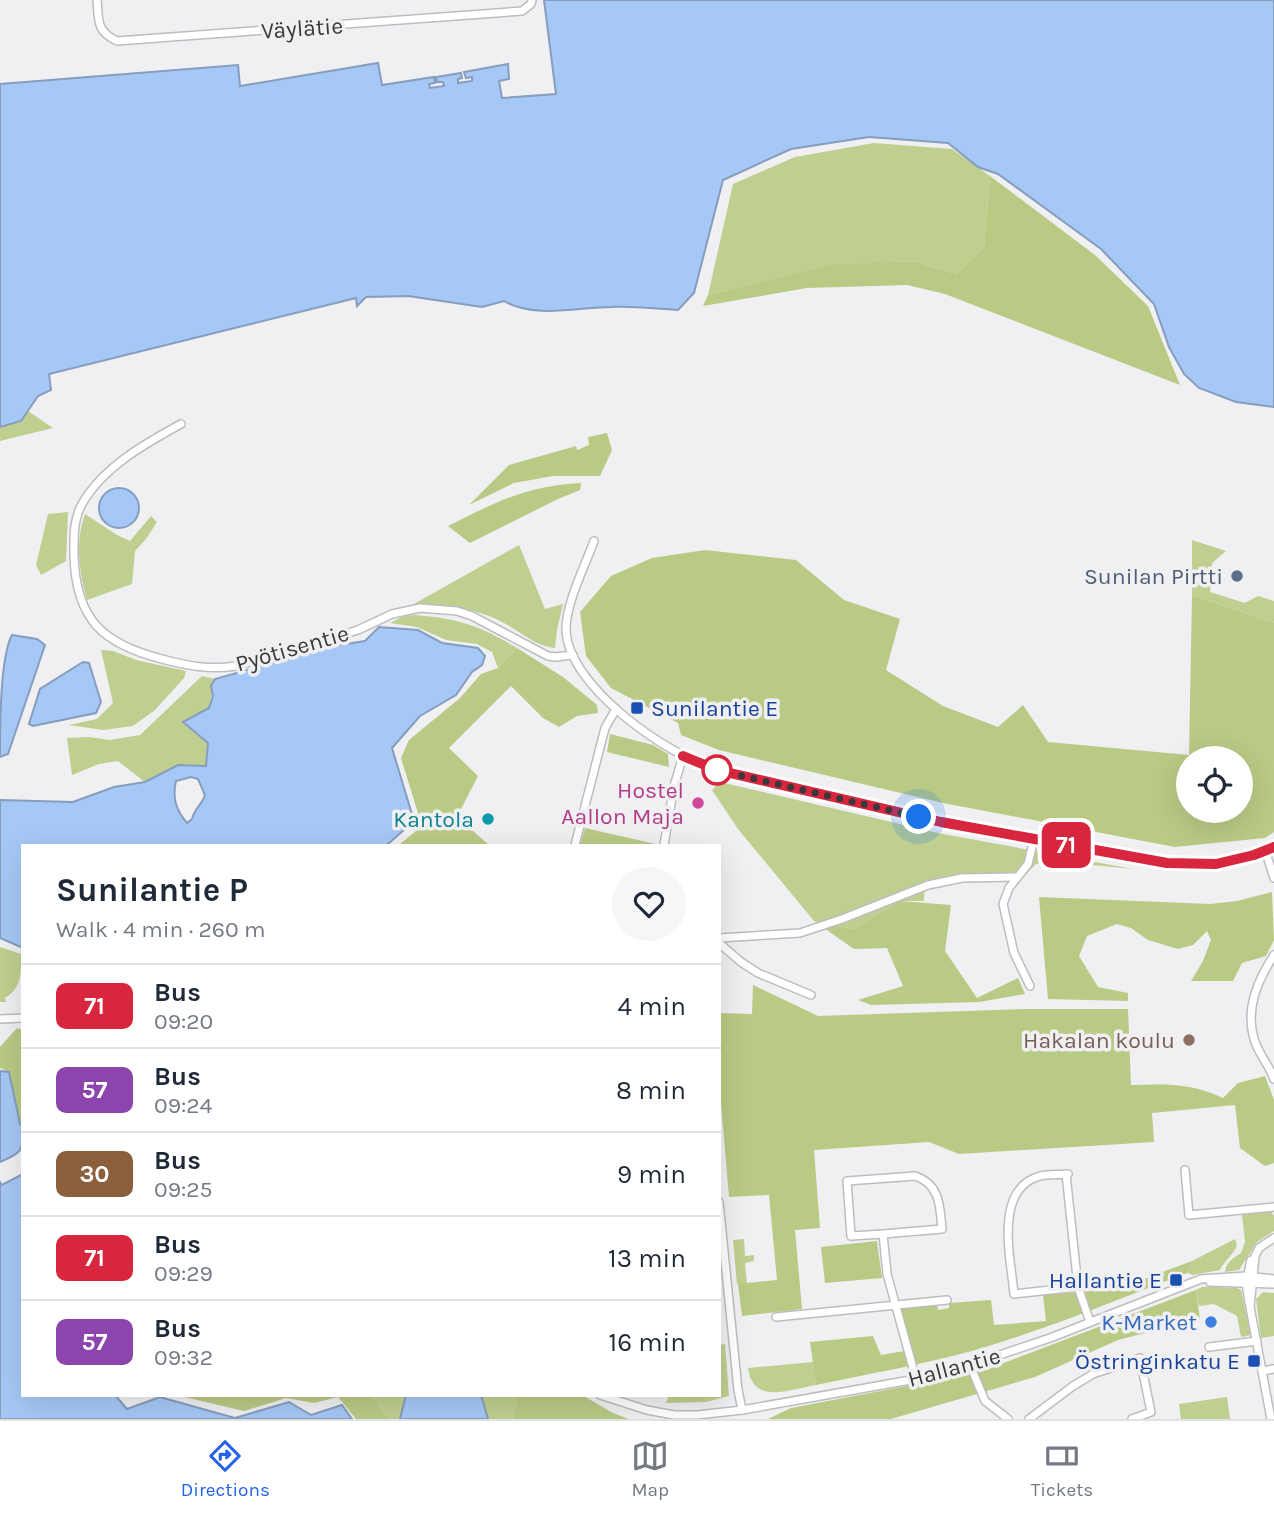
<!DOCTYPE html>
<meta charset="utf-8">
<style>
:root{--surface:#fff;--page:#f6f6f7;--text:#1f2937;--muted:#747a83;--line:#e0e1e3;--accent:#2563eb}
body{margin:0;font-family:Karla,sans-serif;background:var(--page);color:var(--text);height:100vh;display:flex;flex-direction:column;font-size:26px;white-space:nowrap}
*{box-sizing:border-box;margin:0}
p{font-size:23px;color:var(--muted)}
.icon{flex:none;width:38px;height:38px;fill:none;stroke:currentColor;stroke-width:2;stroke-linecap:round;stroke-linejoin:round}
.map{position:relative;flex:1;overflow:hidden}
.panel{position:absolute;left:21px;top:844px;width:700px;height:553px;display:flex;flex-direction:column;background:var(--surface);border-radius:0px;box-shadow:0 7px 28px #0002}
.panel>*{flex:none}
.badge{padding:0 14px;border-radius:10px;font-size:24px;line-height:46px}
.fabs{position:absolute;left:1176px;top:746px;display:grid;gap:14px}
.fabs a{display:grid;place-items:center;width:77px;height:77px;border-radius:50%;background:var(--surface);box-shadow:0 7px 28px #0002;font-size:35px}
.you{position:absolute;width:35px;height:35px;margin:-18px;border:5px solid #fff;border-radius:50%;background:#1a73e8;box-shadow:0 0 0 10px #1a73e833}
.map>.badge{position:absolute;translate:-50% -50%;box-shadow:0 0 0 4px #fff}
.round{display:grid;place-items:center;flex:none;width:74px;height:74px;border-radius:37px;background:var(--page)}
.overview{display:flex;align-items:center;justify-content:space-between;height:119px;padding:0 35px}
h1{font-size:33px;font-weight:700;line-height:52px}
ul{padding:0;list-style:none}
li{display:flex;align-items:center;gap:21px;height:84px;padding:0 35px;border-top:2px solid var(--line)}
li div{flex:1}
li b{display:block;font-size:26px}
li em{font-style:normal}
li .badge{min-width:77px;font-weight:700;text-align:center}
.tabs{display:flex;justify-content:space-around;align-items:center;height:98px;border-top:2px solid var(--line);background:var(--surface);font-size:19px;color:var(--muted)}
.tabs a{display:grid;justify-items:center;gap:4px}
.tabs .current{color:var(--accent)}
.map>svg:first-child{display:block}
.green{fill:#bfcf8f}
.forest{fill:#b9ca85;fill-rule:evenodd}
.water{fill:#a6c8f6;stroke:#869dbe;stroke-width:2;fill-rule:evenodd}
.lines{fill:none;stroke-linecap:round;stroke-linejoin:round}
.minor-casing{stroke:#bebcc0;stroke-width:10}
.minor{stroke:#fff;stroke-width:7}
.line-casing{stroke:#fff;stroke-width:16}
.line{stroke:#d7263d;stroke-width:10}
.walk{stroke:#3a393b;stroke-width:7;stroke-dasharray:0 12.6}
.service-dot{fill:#5c6f8a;stroke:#f0eff2;stroke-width:2.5}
.transit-dot{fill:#1a4fb4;stroke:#f0eff2;stroke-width:2.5}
.stop-dot{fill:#fff;stroke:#d7263d;stroke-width:3.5}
.hotel-dot{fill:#d1479c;stroke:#f0eff2;stroke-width:2.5}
.culture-dot{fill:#0f9aa8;stroke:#f0eff2;stroke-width:2.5}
.education-dot{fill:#8d6e63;stroke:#f0eff2;stroke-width:2.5}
.shop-dot{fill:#3f7fe0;stroke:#f0eff2;stroke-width:2.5}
.labels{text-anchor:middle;stroke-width:7;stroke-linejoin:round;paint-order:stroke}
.street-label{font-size:23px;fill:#3a393b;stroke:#f0eff2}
.service-label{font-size:23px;fill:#4e5e75;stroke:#f0eff2;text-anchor:end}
.transit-label{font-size:23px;fill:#164399;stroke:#f0eff2;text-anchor:end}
.hotel-label{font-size:23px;fill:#b23c85;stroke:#f0eff2;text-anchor:end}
.culture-label{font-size:23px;fill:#0d838f;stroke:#f0eff2;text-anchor:end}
.education-label{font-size:23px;fill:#785e54;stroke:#f0eff2;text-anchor:end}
.shop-label{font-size:23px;fill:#366cbe;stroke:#f0eff2;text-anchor:end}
</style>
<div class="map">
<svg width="1274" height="1419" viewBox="0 0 1274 1419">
<rect width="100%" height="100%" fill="#f0eff2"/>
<!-- green -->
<g class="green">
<path d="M 874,143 L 952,149 L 990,176 L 984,247 L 956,274 L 913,261 L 828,266 L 708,295 L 733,184 L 795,157 Z"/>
<path d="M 28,411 L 53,428 L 0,441 L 0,427 L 20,421 Z"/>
<path d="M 68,512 L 66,561 L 41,575 L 36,565 L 48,514 Z"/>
<path d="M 85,514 L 117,535 L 130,541 L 151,516 L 157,522 L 146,539 L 135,551 L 132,584 L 87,600 C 79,571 75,542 85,514 Z"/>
<path d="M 1192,540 L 1226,551 L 1212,563 L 1210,592 L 1245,603 L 1258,596 L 1274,601 L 1274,623 L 1192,595 Z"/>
<path d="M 519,545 L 545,609 L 563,604 L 557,630 L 555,648 C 536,646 522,633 506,624 C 477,608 446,605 414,604 Z"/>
<path d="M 415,615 C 459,619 479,625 517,648 L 498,668 L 492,652 L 477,644 L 446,640 L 417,627 L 390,623 L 404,616 Z"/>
<path d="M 101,650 L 113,651 L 136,660 L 186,671 L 184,678 L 155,710 L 133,726 L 103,730 L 69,725 L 97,719 L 113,703 Z"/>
<path d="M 202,676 L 215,679 L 209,708 L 206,766 L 178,765 L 145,782 L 118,761 L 99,764 L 72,775 L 67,738 L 89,737 L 110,740 L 140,735 Z"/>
<path d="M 720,782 L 938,833 L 1133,869 L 1092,865 L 1036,864 L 1018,882 L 925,880 L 924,901 L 900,901 L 853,929 L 814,921 L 738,829 L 712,790 Z"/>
<path d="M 0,947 L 21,954 C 21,972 22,988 5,998 L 6,1002 L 0,1002 Z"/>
<path d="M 1271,1211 L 1274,1216 L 1274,1231 L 1257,1242 L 1239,1270 L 1225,1272 C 1226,1262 1233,1258 1241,1253 L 1245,1242 L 1242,1215 Z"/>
<path d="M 744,1239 L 745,1256 L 754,1255 L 754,1261 L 745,1263 L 747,1284 L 737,1284 L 733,1240 Z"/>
<path d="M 1235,1239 L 1237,1245 C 1234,1254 1225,1260 1220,1270 L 1193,1275 L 1187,1273 L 1192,1261 Z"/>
<path d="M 1217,1286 L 1227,1288 L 1235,1287 L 1241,1290 L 1251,1335 L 1241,1337 L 1237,1316 L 1214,1304 L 1199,1306 L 1196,1290 L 1202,1287 Z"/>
<path d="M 1263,1292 L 1274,1293 L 1274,1336 L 1261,1338 L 1256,1299 Z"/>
<path d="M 725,1344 L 729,1396 L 706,1402 L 666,1403 L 669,1395 L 719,1395 L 719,1345 Z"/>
<path d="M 813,1362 L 816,1385 C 788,1390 753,1405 748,1368 Z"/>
<path d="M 371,1395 L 406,1395 L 400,1419 L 390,1419 Z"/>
<path d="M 481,1395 L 518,1395 L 512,1419 L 488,1419 Z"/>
<path d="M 1227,1397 L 1230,1419 L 1181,1419 L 1179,1404 Z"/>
</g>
<!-- forest -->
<g class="forest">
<path d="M 990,176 L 1095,255 L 1148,306 L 1180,385 L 945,294 L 907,285 L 807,288 L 703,306 L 708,295 L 831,265 L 913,261 L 956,274 L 984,247 Z"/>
<path d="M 607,433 L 612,450 L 600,476 L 553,476 L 514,483 L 469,505 L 509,465 L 576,446 L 577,450 L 589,445 L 588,437 Z"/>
<path d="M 581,483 L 580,490 L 558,499 L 470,543 L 448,526 C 496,502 526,486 581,483 Z"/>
<path d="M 705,550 L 796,560 L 844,600 L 900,619 L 886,670 L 943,706 L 998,727 L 1023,705 L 1048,742 L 1189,755 L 1192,595 L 1274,623 L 1274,832 L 1265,838 L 1175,847 L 943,803 L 719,750 L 681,735 L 678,723 L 611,688 L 586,656 L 580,612 L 611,576 L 652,558 ZM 1188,758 L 1241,758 L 1241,810 L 1188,810 Z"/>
<path d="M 517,648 L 563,677 L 597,705 L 598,713 L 577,716 L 559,727 L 543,718 L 511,686 L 449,748 L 478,776 L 457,817 L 489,845 L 399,845 L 422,826 L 401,758 L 409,740 L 460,698 L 481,674 L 498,668 Z"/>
<path d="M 610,734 L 653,745 L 668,754 L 669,767 L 607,752 Z"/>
<path d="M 585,828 L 660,845 L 580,845 Z"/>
<path d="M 1272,892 L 1274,940 L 1266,956 L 1242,963 L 1233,981 L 1191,981 L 1203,961 L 1211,940 L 1207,931 L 1193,945 L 1178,949 L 1148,940 L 1131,928 L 1117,924 L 1087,936 L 1079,956 L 1098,987 L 1128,993 L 1128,1001 L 1048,999 L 1039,897 L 1210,904 L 1237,901 Z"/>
<path d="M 900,901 L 951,905 L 945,951 L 977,998 L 1018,978 L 1025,994 L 979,1002 L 871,1005 L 858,1000 L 903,986 L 887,948 L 854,949 L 814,921 L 853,929 Z"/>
<path d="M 753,985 L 818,1016 L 1023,1009 L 1128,1009 L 1131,1085 C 1165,1084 1192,1083 1223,1098 L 1238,1083 L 1265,1076 L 1274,1100 L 1274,1163 L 1265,1166 L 1240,1148 L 1235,1105 L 1152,1113 L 1154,1142 L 959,1154 L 929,1142 L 814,1150 L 820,1228 L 795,1230 L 802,1309 L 742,1316 L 738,1284 L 777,1280 L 769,1195 L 729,1197 L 719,1080 L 719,1013 L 752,1014 Z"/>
<path d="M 17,1028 L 23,1030 L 23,1127 L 20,1125 L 9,1072 L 0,1068 L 0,1047 Z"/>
<path d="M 877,1241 L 882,1278 L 825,1283 L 821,1247 Z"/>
<path d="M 1192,1261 L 1187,1273 C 1116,1300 1045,1330 972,1351 C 920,1365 868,1374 816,1385 L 810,1342 L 873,1336 L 881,1355 L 910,1350 L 899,1306 L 937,1304 L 938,1310 L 949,1308 L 949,1303 L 991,1300 L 994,1325 L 1046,1321 L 1043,1295 L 1120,1288 Z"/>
<path d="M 1196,1290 L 1200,1319 L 1118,1340 L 1035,1377 L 891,1419 L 768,1419 L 791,1408 L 980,1372 Z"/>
<path d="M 176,1395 L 371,1395 L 390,1419 L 356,1419 L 338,1397 L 314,1403 L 286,1398 L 244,1411 Z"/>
<path d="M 518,1395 L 582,1395 L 613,1413 L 629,1419 L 512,1419 Z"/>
</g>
<!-- water -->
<g class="water">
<path d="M 544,0 L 1274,0 L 1274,407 L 1236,402 L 1199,388 L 1184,374 L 1169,347 L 1154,304 L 1101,249 L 998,174 L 978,167 L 948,143 L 869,137 L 791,149 L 723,180 L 694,293 L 678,310 C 657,309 634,306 612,307 C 579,307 534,319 504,301 L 482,307 L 408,296 L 366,297 L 357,306 L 356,298 L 49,374 L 51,390 L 38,396 L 21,421 L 0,427 L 0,84 L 238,65 L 240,86 L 378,63 L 382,85 L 434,77 L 435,83 L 429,84 L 430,88 L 444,86 L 443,82 L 437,82 L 436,77 L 461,73 L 462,78 L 458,79 L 458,83 L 472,81 L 472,77 L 466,78 L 464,72 L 508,64 L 509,79 L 499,81 L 502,98 L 556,94 Z"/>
<circle cx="119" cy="508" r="20"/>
<path d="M 379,627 L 418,630 L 442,643 L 478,648 L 485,656 L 482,665 L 472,672 L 456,695 L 420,716 L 392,748 L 414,821 L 387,845 L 23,845 L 23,948 L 0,938 L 0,800 L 73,802 L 114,787 L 145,782 L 178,765 L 206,766 L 208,743 L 183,722 L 209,708 L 213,696 L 211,686 L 215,679 L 333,646 L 365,641 ZM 191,777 L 198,779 L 205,795 C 202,805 195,807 192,819 L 187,823 C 176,810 172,798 176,781 Z"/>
<path d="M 12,635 L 37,639 L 45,645 L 8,754 L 0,757 C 0,726 0,657 12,635 Z"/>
<path d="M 83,662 L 89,663 L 101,702 L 96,713 L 33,726 L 29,724 L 40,689 Z"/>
<path d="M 0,1071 L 9,1072 L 20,1124 L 23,1127 C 23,1152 22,1152 0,1162 Z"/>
<path d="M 23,1174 L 23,1395 L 115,1395 L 127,1409 L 160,1397 L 235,1418 L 289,1402 L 311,1415 L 342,1405 L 352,1419 L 0,1419 L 0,1182 L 2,1185 Z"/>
<path d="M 406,1395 L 481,1395 L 488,1419 L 400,1419 Z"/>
</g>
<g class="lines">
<!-- minor casing -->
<g class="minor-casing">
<g id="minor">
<path d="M 97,0 C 99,21 96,31 117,41 L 522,11 L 531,4 L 532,0"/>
<path d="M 181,424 C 146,443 103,467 82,504 C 73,520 74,538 74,556 C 76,620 103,644 162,659 C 188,666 210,670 236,666 L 358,630 L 392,614 L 420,608 L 457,611 L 472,616 L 548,656 L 555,657 L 573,655"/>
<path d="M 594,541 C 585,566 566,603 566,629 C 567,686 667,755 717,770 L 941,822 L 1167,863 L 1216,864 L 1254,855 L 1274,847"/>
<path d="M 575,845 L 605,728 L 616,709"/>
<path d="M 664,845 L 674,786 L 683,756"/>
<path d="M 1265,850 L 1274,878"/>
<path d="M 719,938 L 800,933 L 842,919 L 928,885 L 962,878 L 1017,877"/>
<path d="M 719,943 L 741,962 L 758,973 L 811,995"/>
<path d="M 1274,955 C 1258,980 1245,1008 1254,1039 C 1258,1053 1269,1065 1274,1079"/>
<path d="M 1030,986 L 1014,953 L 1003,904 L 1009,888 L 1028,864 L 1034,839"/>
<path d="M 0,1019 L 23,1018"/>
<path d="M 1185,1170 L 1189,1215 L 1274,1207"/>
<path d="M 1066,1174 L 1078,1287 L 1090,1322"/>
<path d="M 1068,1174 C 1059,1175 1049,1174 1040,1176 C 993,1189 1011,1259 1014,1294 L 1078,1287"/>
<path d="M 719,1202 L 738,1390 L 742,1410"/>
<path d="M 883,1234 L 942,1229 C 940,1206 940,1184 915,1176 L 847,1181 L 851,1236 L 883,1234 L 887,1274 L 916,1379"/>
<path d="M 1210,1282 L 1274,1284"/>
<path d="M 1249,1303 L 1246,1282 L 1251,1260"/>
<path d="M 776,1317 L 947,1300"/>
<path d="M 1209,1347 L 1257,1341"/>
<path d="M 970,1365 L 985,1401 L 1008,1419"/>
<path d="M 1262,1371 L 1274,1369"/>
<path d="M 600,1395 L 647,1410 L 674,1415 L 697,1415 L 742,1410 L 916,1379 L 970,1365 L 1050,1338 L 1201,1279 L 1246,1276 L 1274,1279"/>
<path d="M 1029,1419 L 1073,1386 L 1093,1374 L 1140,1358 L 1151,1412 L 1132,1419"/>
<path d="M 1271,1419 L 1250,1307 L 1255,1256 L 1259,1248 L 1274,1238"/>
</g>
</g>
<!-- minor -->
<use href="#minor" class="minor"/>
</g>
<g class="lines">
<!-- line casing -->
<g class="line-casing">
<path id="line" d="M 683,756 L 717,770 L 941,822 L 1167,863 L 1216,864 L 1254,855 L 1274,847"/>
</g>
<!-- line -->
<use href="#line" class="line"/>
<!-- walk -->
<path class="walk" d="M 717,770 L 919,817"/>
</g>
<!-- markers -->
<circle class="service-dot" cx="1237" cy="576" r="7"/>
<g class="transit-dot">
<rect x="630" y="701" width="14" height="14" rx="3.5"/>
<rect x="1169" y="1273" width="14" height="14" rx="3.5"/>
<rect x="1247" y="1354" width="14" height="14" rx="3.5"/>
</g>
<circle class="stop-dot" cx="717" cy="770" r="14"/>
<circle class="hotel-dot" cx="698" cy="803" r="7"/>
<circle class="culture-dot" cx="488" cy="819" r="7"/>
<circle class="education-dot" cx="1189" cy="1040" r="7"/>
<circle class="shop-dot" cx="1211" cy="1322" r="7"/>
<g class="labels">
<!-- street labels -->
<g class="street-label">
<text transform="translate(302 28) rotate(-4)" y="8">Väylätie</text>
<text transform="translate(292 648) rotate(-16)" y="8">Pyötisentie</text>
<text transform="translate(954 1367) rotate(-15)" y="8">Hallantie</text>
</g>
<!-- service labels -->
<g class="service-label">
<text x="1223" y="584">Sunilan Pirtti</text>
</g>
<!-- transit labels -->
<g class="transit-label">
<text x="651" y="716" text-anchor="start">Sunilantie E</text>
<text x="1162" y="1288">Hallantie E</text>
<text x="1240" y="1369">Östringinkatu E</text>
</g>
<!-- hotel labels -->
<g class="hotel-label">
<text x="684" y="798">Hostel<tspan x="684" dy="26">Aallon Maja</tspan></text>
</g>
<!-- culture labels -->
<g class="culture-label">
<text x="474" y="827">Kantola</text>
</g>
<!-- education labels -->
<g class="education-label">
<text x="1175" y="1048">Hakalan koulu</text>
</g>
<!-- shop labels -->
<g class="shop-label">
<text x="1197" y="1330">K-Market</text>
</g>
</g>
</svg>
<div class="fabs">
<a><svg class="icon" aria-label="locate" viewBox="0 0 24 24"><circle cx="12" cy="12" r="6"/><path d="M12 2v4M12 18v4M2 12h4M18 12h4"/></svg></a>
</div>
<div class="you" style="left:919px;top:817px"></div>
<b class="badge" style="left:1066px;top:845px;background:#d7263d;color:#fff">71</b>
<section class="panel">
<div class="overview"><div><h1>Sunilantie P</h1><p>Walk · 4 min · 260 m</p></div><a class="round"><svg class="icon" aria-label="heart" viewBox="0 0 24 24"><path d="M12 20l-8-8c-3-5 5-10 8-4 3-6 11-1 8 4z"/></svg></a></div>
<ul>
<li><span class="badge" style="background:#d7263d;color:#fff">71</span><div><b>Bus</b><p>09:20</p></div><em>4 min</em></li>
<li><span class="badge" style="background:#8e44ad;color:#fff">57</span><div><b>Bus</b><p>09:24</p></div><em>8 min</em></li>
<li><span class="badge" style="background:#8b5e3c;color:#fff">30</span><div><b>Bus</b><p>09:25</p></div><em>9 min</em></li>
<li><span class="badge" style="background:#d7263d;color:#fff">71</span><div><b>Bus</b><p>09:29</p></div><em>13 min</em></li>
<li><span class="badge" style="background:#8e44ad;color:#fff">57</span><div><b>Bus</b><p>09:32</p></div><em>16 min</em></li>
</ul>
</section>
</div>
<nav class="tabs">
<a class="current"><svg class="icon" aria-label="directions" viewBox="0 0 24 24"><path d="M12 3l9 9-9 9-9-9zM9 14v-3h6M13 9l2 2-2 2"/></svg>Directions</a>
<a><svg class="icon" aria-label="map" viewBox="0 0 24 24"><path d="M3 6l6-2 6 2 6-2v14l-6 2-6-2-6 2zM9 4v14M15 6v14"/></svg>Map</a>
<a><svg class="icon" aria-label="tickets" viewBox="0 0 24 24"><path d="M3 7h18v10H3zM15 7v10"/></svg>Tickets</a>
</nav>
